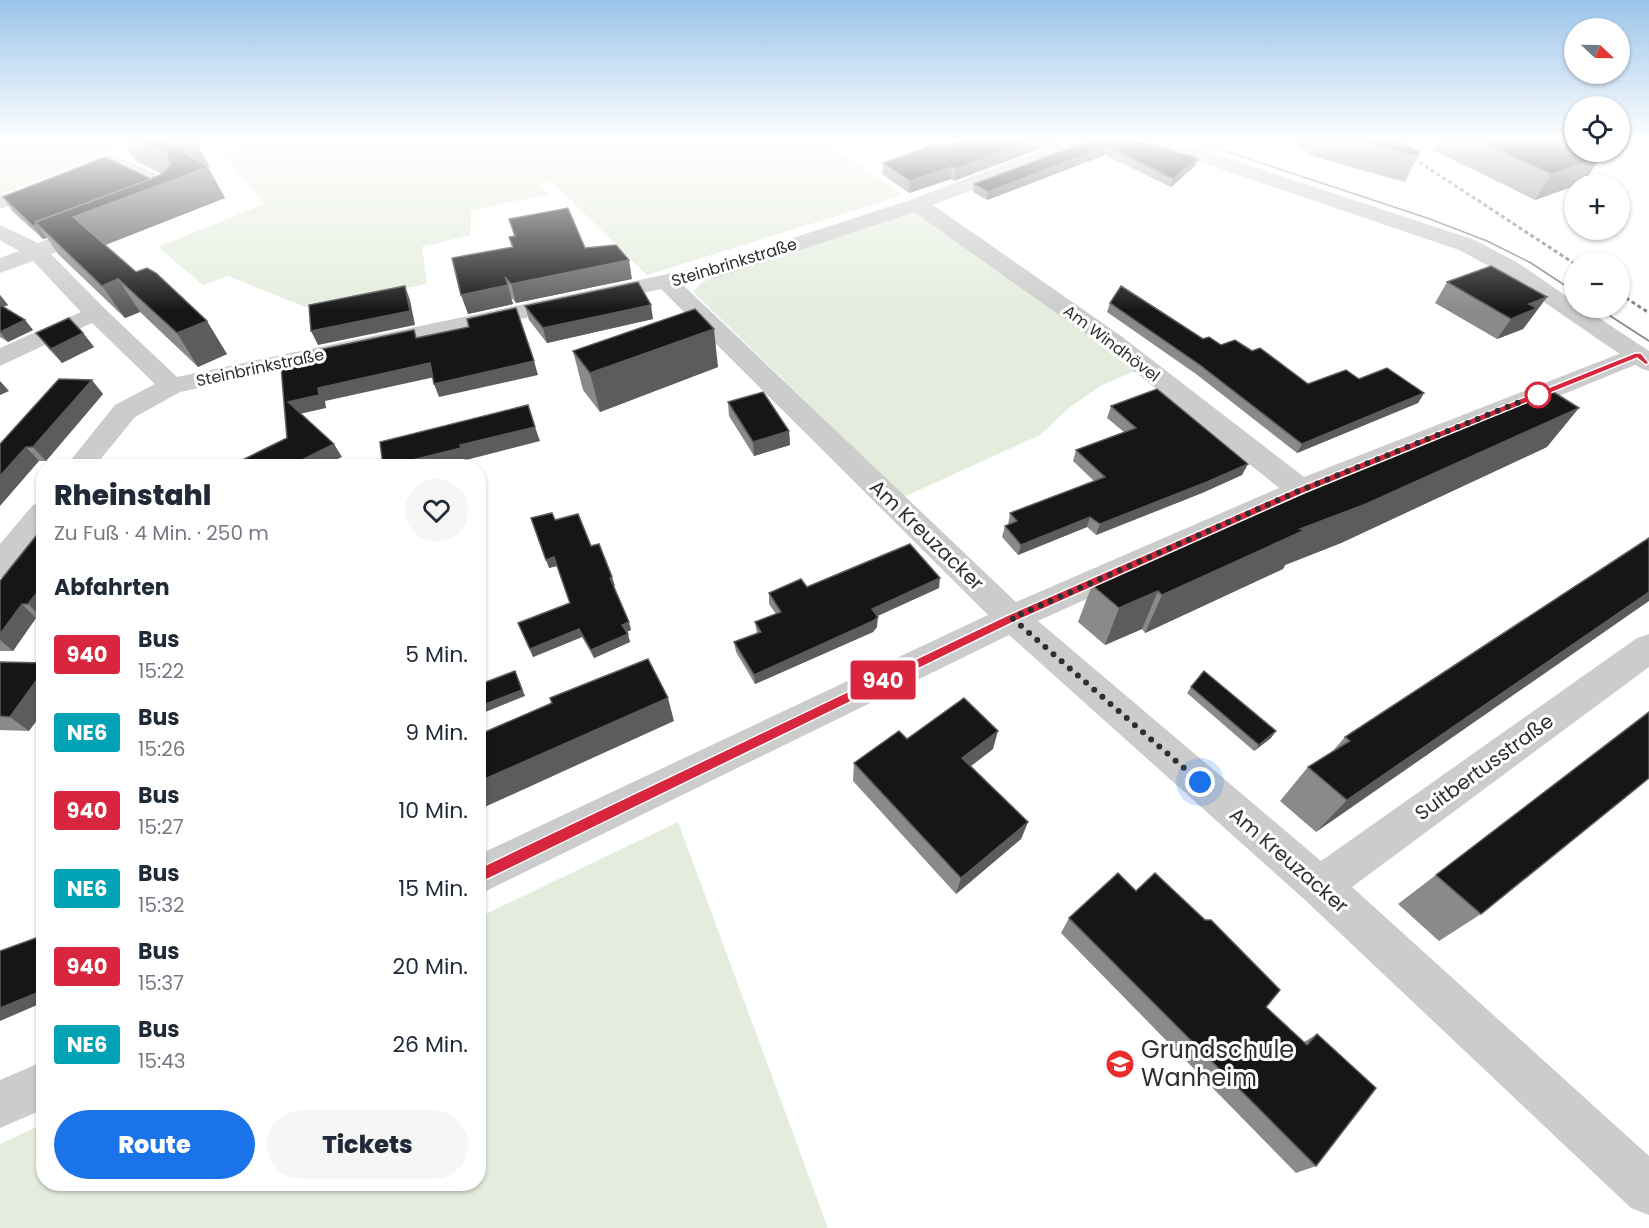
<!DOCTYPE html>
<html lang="de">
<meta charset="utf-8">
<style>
:root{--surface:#fff;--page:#f6f6f7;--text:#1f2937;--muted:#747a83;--accent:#1a73e8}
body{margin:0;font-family:Poppins,sans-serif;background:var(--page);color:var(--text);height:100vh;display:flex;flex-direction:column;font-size:22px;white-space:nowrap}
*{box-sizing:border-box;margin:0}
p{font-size:20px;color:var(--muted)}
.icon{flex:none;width:33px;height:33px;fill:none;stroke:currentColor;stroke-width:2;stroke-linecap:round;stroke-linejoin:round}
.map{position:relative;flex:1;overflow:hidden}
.drawer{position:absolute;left:36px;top:459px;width:450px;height:732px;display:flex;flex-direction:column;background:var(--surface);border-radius:24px;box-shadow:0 2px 4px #0004}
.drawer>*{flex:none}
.badge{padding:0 12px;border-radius:4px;font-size:21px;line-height:39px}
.needle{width:39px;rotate:112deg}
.tools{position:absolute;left:1564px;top:18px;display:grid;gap:12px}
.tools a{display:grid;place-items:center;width:66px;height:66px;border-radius:50%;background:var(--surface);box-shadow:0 2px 4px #0004;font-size:30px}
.you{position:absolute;width:30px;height:30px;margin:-15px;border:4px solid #fff;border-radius:50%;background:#1a73e8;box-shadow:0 0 0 9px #1a73e833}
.map>.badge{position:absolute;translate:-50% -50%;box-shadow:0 0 0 3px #fff}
h2{padding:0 18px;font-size:22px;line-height:54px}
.round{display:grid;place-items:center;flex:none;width:63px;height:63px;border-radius:32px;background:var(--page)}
.summary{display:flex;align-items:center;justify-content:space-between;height:102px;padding:0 18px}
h1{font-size:28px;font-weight:800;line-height:45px}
.action{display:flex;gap:12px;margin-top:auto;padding:12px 18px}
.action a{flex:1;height:69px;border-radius:36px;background:var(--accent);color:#fff;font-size:24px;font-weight:800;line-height:69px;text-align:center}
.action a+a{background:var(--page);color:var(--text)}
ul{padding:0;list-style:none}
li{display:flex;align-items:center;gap:18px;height:78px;padding:0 18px}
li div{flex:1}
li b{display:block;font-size:22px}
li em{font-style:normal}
li .badge{min-width:66px;font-weight:700;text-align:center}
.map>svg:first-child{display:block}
.green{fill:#e4eddd}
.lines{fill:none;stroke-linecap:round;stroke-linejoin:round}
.minor{fill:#ccc;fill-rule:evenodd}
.tertiary{fill:#ccc;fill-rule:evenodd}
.tram{stroke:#848484;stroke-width:1.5}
.rail{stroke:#848484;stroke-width:3;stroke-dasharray:4 3;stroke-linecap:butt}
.wall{fill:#8a8a8a}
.shaded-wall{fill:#5c5c5c}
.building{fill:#161616;stroke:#5c5c5c;stroke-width:1.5}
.line{fill:#d7263d;stroke:#fff;stroke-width:1.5}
.walk{stroke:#2f2f2f;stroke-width:6;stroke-dasharray:0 10.8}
.stop-dot{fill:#fff;stroke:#d7263d;stroke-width:3}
.labels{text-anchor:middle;stroke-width:6;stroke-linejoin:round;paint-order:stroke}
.far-street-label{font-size:16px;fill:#2f2f2f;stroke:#fff}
.street-label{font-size:20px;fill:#2f2f2f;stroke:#fff}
.near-poi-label{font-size:24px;fill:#2f2f2f;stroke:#fff;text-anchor:start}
</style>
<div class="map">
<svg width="1649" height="1228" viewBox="0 0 1649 1228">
<rect width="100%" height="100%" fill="#fff"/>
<!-- green -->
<g class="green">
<path d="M 0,139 L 144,139 L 0,195 Z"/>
<path d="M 257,139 L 821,139 L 903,195 L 647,275 L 550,180 L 538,186 L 550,194 L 471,210 L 470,235 L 422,247 L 427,284 L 305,307 L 228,276 L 203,285 L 158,247 L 264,204 L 221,152 Z"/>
<path d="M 917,210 L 1137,370 L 1102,385 L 1069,408 L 1040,435 L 904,497 L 693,292 L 702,282 Z"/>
<path d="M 678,822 L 828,1228 L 0,1228 L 0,1144 L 43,1124 L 44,1184 L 478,1184 L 479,917 Z"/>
</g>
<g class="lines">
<!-- minor -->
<g class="minor">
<path d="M 1072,139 L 1098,139 L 1096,143 L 933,205 L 1121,336 L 1304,477 L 1629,350 L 1638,347 L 1649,353 L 1647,360 L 1311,497 L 1038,621 L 1321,861 L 1637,638 L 1649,634 L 1649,667 L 1352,887 L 1649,1156 L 1649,1215 L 1631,1208 L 1305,900 L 1009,635 L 478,895 L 478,855 L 988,615 L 661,289 L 180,392 L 135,417 L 95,466 L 66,466 L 115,405 L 155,384 L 92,323 L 0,366 L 0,348 L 81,312 L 33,261 L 0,273 L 0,258 L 19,251 L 0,240 L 0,225 L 38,243 L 87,224 L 103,224 L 106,229 L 103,234 L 51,254 L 104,308 L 177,377 L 706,266 L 910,200 ZM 914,212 L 1103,346 L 1279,488 L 1016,602 L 683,285 L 719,277 Z"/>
<path d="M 112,154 L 183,186 L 186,195 L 173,206 L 159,206 L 156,202 L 166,193 L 105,164 L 102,160 Z"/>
<path d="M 46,180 L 53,182 L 56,186 L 53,190 L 0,209 L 0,196 Z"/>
<path d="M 44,502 L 44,533 L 11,574 L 0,578 L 0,544 L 33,505 Z"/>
<path d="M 44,1061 L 44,1109 L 0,1128 L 0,1080 Z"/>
</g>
<!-- tertiary -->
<path class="tertiary" d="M 1142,139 L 1169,139 L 1475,240 L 1518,263 L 1575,302 L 1575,308 L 1584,308 L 1649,351 L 1649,371 L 1640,368 L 1502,273 L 1459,250 L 1144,143 Z"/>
<!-- tram -->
<g class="tram">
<path d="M 1189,139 L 1430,219 L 1487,241 L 1531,263 L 1575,292"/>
<path d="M 1598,308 L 1649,341"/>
</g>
<!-- rail -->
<g class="rail">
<path d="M 1384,139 L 1575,264"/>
<path d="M 1620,294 L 1649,313"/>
</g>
</g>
<!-- wall -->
<g class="wall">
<path d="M 122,139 L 195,139 L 209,166 L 207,166 L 225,198 L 105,245 L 227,354 L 198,367 L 140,312 L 125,318 L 58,254 L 47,238 L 43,239 L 12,211 L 3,197 L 151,179 L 160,175 L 162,174 L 135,161 Z"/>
<path d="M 965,139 L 954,181 L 951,179 L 909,193 L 882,174 L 883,163 L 945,146 Z"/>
<path d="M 1094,139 L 1198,158 L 1195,166 L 1171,187 L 1105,155 L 987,200 L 973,192 L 974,184 Z"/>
<path d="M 1289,139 L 1398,139 L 1419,152 L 1405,182 L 1315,157 Z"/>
<path d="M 1439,139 L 1555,139 L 1600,158 L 1583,184 L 1575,184 L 1535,200 L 1433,150 Z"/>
<path d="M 509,219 L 585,248 L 632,279 L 516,303 L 511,297 L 513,304 L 468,314 L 512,247 L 509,237 L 514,236 Z"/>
<path d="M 1447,282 L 1547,297 L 1523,329 L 1497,339 L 1435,303 Z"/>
<path d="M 0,295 L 8,305 L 3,307 L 25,320 L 33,330 L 8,342 L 0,337 Z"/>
<path d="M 1110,303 L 1203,339 L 1221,345 L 1252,351 L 1308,384 L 1359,379 L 1424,393 L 1418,403 L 1297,453 L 1196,374 L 1107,312 Z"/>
<path d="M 525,306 L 653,319 L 547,343 L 529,320 Z"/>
<path d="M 36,333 L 83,333 L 94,347 L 62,363 L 47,347 Z"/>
<path d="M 573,351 L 718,367 L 600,412 L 583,390 Z"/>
<path d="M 103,394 L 46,461 L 39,461 L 0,444 Z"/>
<path d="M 728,402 L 789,431 L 790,445 L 754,456 L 729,416 Z"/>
<path d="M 1111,406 L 1242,475 L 1202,493 L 1096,535 L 1087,527 L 1018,555 L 1002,537 L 1005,526 L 1008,525 L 1010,513 L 1094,481 L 1073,461 L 1076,450 L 1124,432 L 1107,418 Z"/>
<path d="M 1547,447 L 1341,543 L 1285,565 L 1283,569 L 1145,633 L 1142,629 L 1105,645 L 1078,622 L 1092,585 Z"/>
<path d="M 555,520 L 591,546 L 615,586 L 613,586 L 631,630 L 627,632 L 630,642 L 594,658 L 582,637 L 533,657 L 518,623 L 570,603 L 557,566 L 549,568 Z"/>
<path d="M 44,526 L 42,618 L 36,618 L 13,651 L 0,651 L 0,581 Z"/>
<path d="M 1649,538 L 1316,832 L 1280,801 L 1308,767 L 1331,753 L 1345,737 Z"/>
<path d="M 807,587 L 939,588 L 877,616 L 877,627 L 873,632 L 755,684 L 736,652 L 734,642 L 757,633 L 755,622 L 776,614 L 769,604 L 769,593 Z"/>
<path d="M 0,662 L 29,731 L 0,730 Z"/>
<path d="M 1191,687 L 1271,738 L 1254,751 L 1187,693 Z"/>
<path d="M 1649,712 L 1481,914 L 1439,941 L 1398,904 Z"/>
<path d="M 907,739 L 993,749 L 971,766 L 1028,822 L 1021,839 L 956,894 L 853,781 L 854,763 Z"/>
<path d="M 1136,891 L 1266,1007 L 1304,1042 L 1317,1034 L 1316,1166 L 1296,1173 L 1061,933 L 1069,918 Z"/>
</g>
<!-- shaded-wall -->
<g class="shaded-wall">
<path d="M 184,139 L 195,139 L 209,166 L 188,175 L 171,144 Z"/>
<path d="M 1038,139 L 1066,139 L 954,181 L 956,169 Z"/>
<path d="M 1107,146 L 1105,155 L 987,200 L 988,192 Z"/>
<path d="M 1198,158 L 1195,166 L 1171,187 L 1173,179 Z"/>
<path d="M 1600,158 L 1583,184 L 1575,184 L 1575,186 L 1535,200 L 1551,174 Z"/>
<path d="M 208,167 L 225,198 L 95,249 L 38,224 Z"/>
<path d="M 952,167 L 951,179 L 909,193 L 910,181 Z"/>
<path d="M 37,224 L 47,238 L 43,239 L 33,226 Z"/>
<path d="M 629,260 L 632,279 L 516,303 L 511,284 Z"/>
<path d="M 118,279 L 140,312 L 125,318 L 102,286 Z"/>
<path d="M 508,285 L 513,304 L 468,314 L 461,295 Z"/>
<path d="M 405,286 L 410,300 L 415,325 L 318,345 L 311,331 Z"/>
<path d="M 0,295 L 8,305 L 0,308 Z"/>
<path d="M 1547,297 L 1523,329 L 1497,339 L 1511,319 L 1529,304 Z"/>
<path d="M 651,305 L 653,319 L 547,343 L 543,328 Z"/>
<path d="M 25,320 L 33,330 L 8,342 L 0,332 Z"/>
<path d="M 207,321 L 227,354 L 198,367 L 177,333 Z"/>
<path d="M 714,329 L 718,367 L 600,412 L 590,373 Z"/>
<path d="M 83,333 L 94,347 L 62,363 L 51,349 Z"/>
<path d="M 534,361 L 538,375 L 439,397 L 434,384 Z"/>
<path d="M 430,363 L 435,377 L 325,401 L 326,408 L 295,415 L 288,402 L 318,388 Z"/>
<path d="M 92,380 L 103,394 L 46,461 L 33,447 Z"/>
<path d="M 0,381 L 9,391 L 0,395 Z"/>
<path d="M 1424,393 L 1418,403 L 1297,453 L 1302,444 Z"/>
<path d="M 1579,408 L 1547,447 L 1341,543 L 1285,565 L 1283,569 L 1145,633 L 1162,595 L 1300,529 Z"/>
<path d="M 535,427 L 540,441 L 466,460 L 467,462 L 451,466 L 388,466 L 460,445 Z"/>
<path d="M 789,431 L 790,445 L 754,456 L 753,442 Z"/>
<path d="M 334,444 L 342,457 L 323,466 L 290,466 Z"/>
<path d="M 26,447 L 39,461 L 0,506 L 0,476 Z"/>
<path d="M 1248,464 L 1242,475 L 1202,493 L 1096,535 L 1100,524 Z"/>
<path d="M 1090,517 L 1087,527 L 1018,555 L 1021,545 Z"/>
<path d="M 554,557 L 557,566 L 549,568 L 546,560 Z"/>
<path d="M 612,577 L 615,586 L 612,587 L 610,578 Z"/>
<path d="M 940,578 L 939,588 L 871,619 L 872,609 Z"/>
<path d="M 44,584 L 44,616 L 42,618 L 28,604 Z"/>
<path d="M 1158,591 L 1142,629 L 1105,645 L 1119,608 Z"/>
<path d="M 1649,592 L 1649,601 L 1316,832 L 1347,800 Z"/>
<path d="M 22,604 L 36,618 L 13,651 L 0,640 L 0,634 Z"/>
<path d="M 878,617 L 877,627 L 873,632 L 755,684 L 754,675 Z"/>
<path d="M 629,622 L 631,630 L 624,633 L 622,625 Z"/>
<path d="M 579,629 L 582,637 L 533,657 L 530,649 Z"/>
<path d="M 628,634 L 630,642 L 594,658 L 591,650 Z"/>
<path d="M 44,670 L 44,711 L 29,731 L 10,717 Z"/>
<path d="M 518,678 L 525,696 L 478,715 L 478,707 Z"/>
<path d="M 668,698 L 674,721 L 478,810 L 478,782 Z"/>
<path d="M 998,731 L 993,749 L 958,776 L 962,758 Z"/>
<path d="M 1276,731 L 1271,738 L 1254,751 L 1259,745 Z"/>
<path d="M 1028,822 L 1021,839 L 956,894 L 961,878 Z"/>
<path d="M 44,990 L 44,1002 L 0,1021 L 0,1008 Z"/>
</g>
<!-- building -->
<g class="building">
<path d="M 135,139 L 184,139 L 171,144 L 208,167 L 73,217 L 136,272 L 147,268 L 156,273 L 207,321 L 177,333 L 118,279 L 102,286 L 35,222 L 160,175 L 170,165 L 167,153 Z"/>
<path d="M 965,139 L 1038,139 L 956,169 L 952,167 L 910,181 L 883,163 L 939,143 L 945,146 Z"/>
<path d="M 1094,139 L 1133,139 L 1198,158 L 1173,179 L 1107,146 L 988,192 L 974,184 Z"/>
<path d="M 1352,139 L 1398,139 L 1419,152 L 1418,156 Z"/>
<path d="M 1475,139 L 1555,139 L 1575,147 L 1575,152 L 1585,152 L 1600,158 L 1551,174 Z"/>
<path d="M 105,157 L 151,179 L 35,222 L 37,224 L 33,226 L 3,197 Z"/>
<path d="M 568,208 L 585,248 L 616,245 L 629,260 L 511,284 L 505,277 L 508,285 L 461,295 L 452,258 L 513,247 L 509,237 L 515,236 L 509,219 Z"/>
<path d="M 1491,266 L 1547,297 L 1529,304 L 1537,308 L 1511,319 L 1447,282 Z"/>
<path d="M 638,282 L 651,305 L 543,328 L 525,306 Z"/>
<path d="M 405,286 L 410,311 L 311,331 L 309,305 Z"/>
<path d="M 1121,286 L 1203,339 L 1209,337 L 1221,345 L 1235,340 L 1252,351 L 1260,348 L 1308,384 L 1346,370 L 1359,379 L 1387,368 L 1424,393 L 1302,444 L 1200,365 L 1110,303 Z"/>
<path d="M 0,305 L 25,320 L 0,332 Z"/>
<path d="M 516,308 L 534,361 L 434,384 L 430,363 L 318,388 L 319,395 L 288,402 L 334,444 L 290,466 L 230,466 L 287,438 L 281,366 L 314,359 L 313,351 L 414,330 L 416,338 L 469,327 L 467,319 Z"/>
<path d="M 695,309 L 714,329 L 590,373 L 573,351 Z"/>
<path d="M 69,318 L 83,333 L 51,349 L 36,333 Z"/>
<path d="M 59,379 L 92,380 L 33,447 L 26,447 L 0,476 L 0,444 Z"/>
<path d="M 1547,388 L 1579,408 L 1366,504 L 1300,529 L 1305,530 L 1162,595 L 1158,591 L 1119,608 L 1092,585 Z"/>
<path d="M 1157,389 L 1248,464 L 1207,482 L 1100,524 L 1090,517 L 1021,545 L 1005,526 L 1017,521 L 1010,513 L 1105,477 L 1076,450 L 1136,428 L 1111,406 Z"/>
<path d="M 763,392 L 789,431 L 753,442 L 728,402 Z"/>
<path d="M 528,405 L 535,427 L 460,445 L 461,448 L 388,466 L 383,466 L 380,442 Z"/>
<path d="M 552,513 L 555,520 L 578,514 L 591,546 L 599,544 L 612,577 L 610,578 L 629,622 L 622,625 L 628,634 L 591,650 L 579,629 L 530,649 L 518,623 L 570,603 L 554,557 L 546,560 L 531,518 Z"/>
<path d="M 44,526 L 44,584 L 28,604 L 22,604 L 0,634 L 0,581 Z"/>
<path d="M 1649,538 L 1649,592 L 1347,800 L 1308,767 L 1350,741 L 1345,737 Z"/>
<path d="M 910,544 L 940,578 L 872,609 L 878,617 L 873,621 L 754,675 L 734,642 L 761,632 L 755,622 L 781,612 L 769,593 L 801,579 L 807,587 Z"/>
<path d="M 648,659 L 668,698 L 478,782 L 478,735 L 552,703 L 550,698 Z"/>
<path d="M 0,662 L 44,663 L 44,670 L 10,717 L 0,716 Z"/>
<path d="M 515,671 L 522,690 L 478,707 L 478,685 Z"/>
<path d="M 1204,671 L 1276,731 L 1259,745 L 1191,687 Z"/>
<path d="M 964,698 L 998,731 L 962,758 L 1028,822 L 961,878 L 854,763 L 899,731 L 907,739 Z"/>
<path d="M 1649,712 L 1649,778 L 1481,914 L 1436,875 Z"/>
<path d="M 1118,873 L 1136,891 L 1155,873 L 1205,920 L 1211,920 L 1280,990 L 1266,1007 L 1307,1045 L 1317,1034 L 1376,1088 L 1316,1166 L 1069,918 Z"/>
<path d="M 44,935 L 44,990 L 0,1008 L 0,951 Z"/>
</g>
<!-- sky -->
<linearGradient id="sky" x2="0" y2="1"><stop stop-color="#9bc4ea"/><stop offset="0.45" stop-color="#fff"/><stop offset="1" stop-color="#fff" stop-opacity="0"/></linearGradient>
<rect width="1649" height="311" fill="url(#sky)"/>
<!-- line -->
<path class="line" d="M 1635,353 L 1641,353 L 1649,363 L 1646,365 L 1637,358 L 1304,493 L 1016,621 L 484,881 L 473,881 L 471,876 L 473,871 L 1008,615 L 1297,488 Z"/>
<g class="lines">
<!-- walk -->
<path class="walk" d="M 1200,782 L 1012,618 L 1301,490 L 1547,391 L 1538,395"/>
</g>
<!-- icons -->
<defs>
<g id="school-disc" transform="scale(1.5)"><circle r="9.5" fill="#eb2d2d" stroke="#fff"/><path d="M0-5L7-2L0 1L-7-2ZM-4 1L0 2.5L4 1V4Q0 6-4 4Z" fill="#fff"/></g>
</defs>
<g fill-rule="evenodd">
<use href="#school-disc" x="1120" y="1064"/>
</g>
<!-- markers -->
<circle class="stop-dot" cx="1538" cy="395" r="12"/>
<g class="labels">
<!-- far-street labels -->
<g class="far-street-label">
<text transform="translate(734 262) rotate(-17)" y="6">Steinbrinkstraße</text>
<text transform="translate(1112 343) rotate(37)" y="6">Am Windhövel</text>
<text transform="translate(260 367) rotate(-12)" y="6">Steinbrinkstraße</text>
</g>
<!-- street labels -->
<g class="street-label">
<text transform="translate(927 535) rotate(44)" y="7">Am Kreuzacker</text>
<text transform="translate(1484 767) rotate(-36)" y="7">Suitbertusstraße</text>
<text transform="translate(1289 860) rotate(41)" y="7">Am Kreuzacker</text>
</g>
<!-- near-poi labels -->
<g class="near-poi-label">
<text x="1141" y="1058">Grundschule<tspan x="1141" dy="28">Wanheim</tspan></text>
</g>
</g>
</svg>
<div class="tools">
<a><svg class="needle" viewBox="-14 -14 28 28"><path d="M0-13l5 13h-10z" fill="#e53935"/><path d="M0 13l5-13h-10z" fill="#747a83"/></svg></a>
<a><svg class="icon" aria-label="locate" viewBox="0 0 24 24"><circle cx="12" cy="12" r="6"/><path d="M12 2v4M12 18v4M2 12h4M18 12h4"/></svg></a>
<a>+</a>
<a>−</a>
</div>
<div class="you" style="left:1200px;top:782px"></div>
<b class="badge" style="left:883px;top:680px;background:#d7263d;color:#fff">940</b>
<section class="drawer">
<div class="summary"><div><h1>Rheinstahl</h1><p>Zu Fuß · 4 Min. · 250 m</p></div><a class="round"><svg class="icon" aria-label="heart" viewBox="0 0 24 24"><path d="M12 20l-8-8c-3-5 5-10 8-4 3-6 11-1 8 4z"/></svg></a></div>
<h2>Abfahrten</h2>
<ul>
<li><span class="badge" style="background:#d7263d;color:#fff">940</span><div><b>Bus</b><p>15:22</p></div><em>5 Min.</em></li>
<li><span class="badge" style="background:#00a3b4;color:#fff">NE6</span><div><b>Bus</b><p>15:26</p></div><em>9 Min.</em></li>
<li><span class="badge" style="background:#d7263d;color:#fff">940</span><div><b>Bus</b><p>15:27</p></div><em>10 Min.</em></li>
<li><span class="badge" style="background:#00a3b4;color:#fff">NE6</span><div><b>Bus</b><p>15:32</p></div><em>15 Min.</em></li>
<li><span class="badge" style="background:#d7263d;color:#fff">940</span><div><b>Bus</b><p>15:37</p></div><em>20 Min.</em></li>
<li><span class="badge" style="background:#00a3b4;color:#fff">NE6</span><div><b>Bus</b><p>15:43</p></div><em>26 Min.</em></li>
</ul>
<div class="action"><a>Route</a><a>Tickets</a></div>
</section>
</div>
